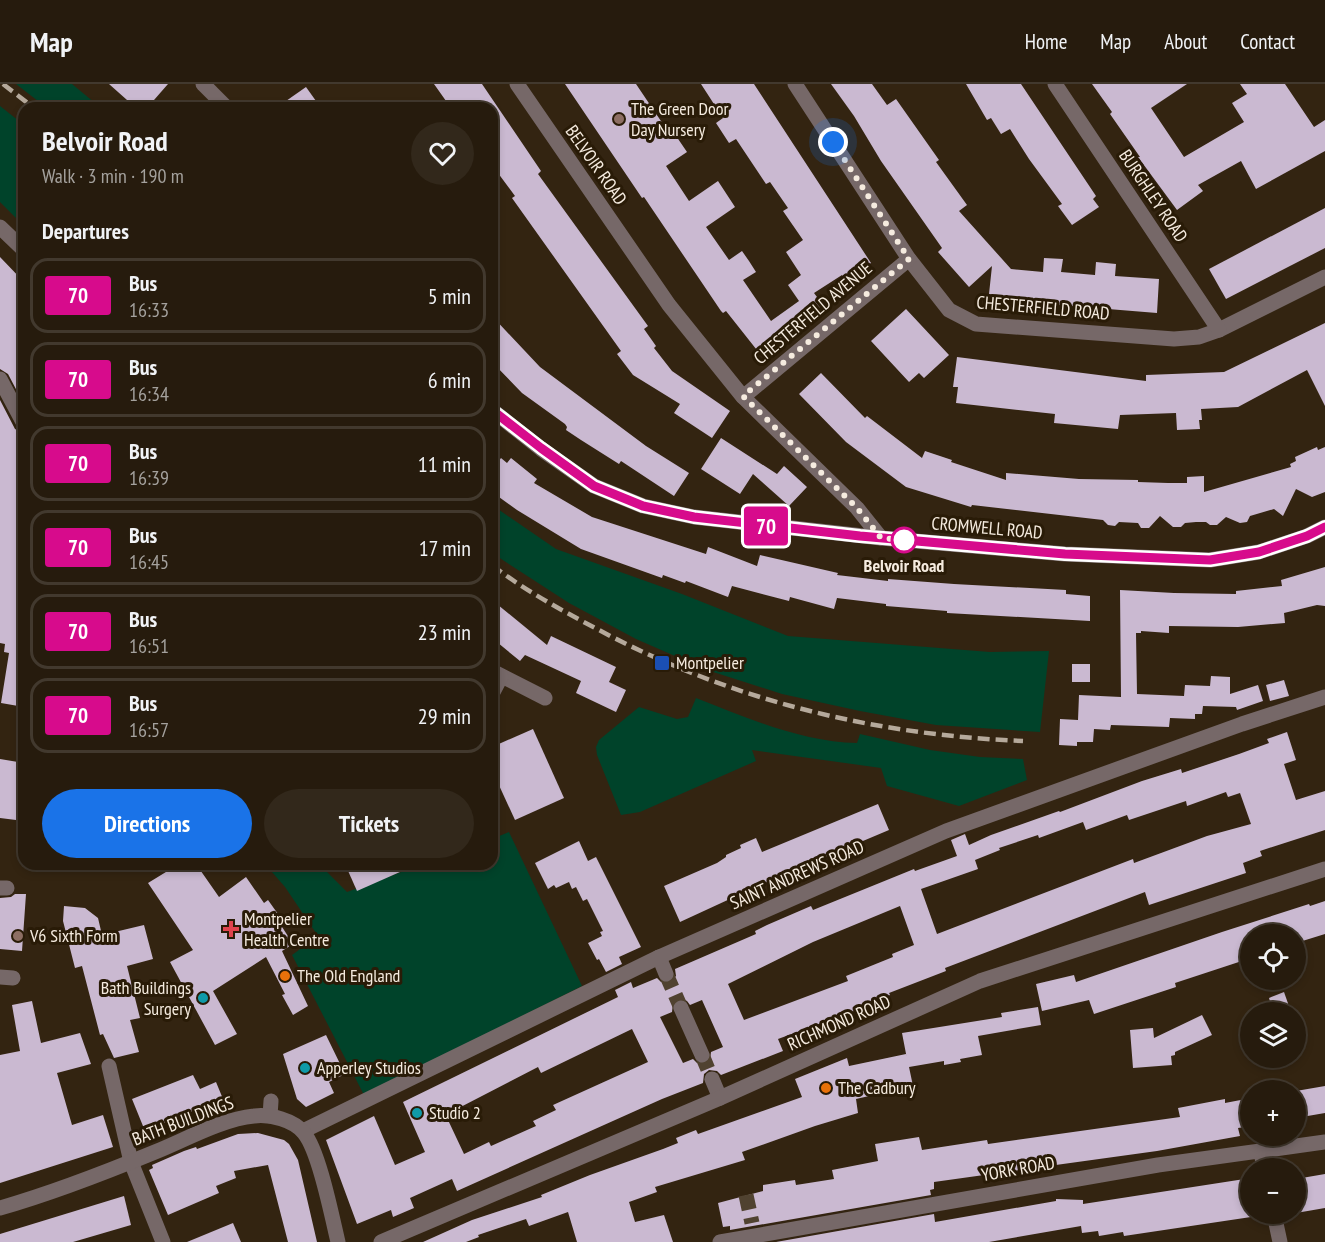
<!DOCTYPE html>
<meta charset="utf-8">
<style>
:root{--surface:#261b0d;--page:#32281b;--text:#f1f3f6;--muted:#a4a19d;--line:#42392e;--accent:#1a73e8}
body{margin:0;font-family:"PT Sans Narrow",sans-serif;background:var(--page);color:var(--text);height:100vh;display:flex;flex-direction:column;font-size:22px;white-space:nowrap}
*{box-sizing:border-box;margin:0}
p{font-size:20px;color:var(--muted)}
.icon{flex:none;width:33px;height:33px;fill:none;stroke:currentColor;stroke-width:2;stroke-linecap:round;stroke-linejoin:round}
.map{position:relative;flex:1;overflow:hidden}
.side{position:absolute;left:18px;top:18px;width:480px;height:768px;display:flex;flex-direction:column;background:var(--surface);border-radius:18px;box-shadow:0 3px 9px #0003,0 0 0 2px var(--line)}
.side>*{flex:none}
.badge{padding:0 12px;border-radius:4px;font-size:21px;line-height:39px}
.buttons{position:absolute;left:1240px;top:840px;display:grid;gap:12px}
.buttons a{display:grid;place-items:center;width:66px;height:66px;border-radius:50%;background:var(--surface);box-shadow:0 3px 9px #0003,0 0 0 2px var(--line);font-size:30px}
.you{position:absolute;width:30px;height:30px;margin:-15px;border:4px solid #fff;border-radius:50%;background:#1a73e8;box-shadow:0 0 0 9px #1a73e833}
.map>.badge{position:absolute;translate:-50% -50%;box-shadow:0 0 0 3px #fff}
h2{padding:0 24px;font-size:22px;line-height:54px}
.round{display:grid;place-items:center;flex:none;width:63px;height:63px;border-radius:32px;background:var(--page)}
.overview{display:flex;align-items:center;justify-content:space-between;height:102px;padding:0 24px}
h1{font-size:28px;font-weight:800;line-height:45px}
.primary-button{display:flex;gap:12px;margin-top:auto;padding:12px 24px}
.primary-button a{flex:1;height:69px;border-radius:36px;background:var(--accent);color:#fff;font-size:24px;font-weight:800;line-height:69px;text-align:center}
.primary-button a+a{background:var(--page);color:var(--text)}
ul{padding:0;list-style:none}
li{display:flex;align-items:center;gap:18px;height:75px;margin:0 12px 9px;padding:0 12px;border:3px solid var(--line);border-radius:18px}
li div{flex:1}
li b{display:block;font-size:22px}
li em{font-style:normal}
li .badge{min-width:66px;font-weight:700;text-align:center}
header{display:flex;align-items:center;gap:36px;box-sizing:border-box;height:84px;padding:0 30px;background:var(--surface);border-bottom:2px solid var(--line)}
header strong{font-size:28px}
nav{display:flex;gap:33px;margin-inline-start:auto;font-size:21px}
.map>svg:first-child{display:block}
.green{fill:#00432a}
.building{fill:#cab9d1;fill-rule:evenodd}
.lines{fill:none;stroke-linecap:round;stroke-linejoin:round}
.minor-tunnel{stroke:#504230;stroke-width:15;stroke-dasharray:15 8;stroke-linecap:butt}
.minor{stroke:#766868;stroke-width:15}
.rail{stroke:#b5a99b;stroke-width:4.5;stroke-dasharray:12 6;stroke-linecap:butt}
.line-casing{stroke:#fff;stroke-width:14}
.line{stroke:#d70b8c;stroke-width:9}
.walk{stroke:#f5ebdf;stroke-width:6;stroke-dasharray:0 10.8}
.education-dot{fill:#8d6e63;stroke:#291b07;stroke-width:2}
.stop-dot{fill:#fff;stroke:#d70b8c;stroke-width:3}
.transit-dot{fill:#1a4fb4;stroke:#291b07;stroke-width:2}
.health-dot{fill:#e0444e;stroke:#291b07;stroke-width:2}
.food-dot{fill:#e8710a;stroke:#291b07;stroke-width:2}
.culture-dot{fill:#0f9aa8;stroke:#291b07;stroke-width:2}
.labels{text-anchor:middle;stroke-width:6;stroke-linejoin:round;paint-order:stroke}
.poi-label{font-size:18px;fill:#f5ebdf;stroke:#291b07;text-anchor:start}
.street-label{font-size:18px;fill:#f5ebdf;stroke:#291b07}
.stop-label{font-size:18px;font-weight:bold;fill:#f5ebdf;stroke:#291b07}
</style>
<header>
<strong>Map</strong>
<nav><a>Home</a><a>Map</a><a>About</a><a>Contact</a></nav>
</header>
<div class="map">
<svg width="1325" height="1158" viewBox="0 0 1325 1158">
<rect width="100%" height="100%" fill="#332411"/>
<!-- green -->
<g class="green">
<path d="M 16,0 L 72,0 L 101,24 L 47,24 Z"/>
<path d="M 0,22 L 24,41 L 24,142 L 0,118 Z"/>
<path d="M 492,421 L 556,465 L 682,510 L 788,552 L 990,568 L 1049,567 L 1040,648 L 936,641 L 860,627 L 782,610 L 707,586 L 636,555 L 569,519 L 492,469 Z"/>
<path d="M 696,614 C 747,634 802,658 857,659 L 860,650 L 930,666 L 980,673 L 1023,675 L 1027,696 L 959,722 L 887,702 L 881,684 L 752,666 L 756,677 L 640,728 L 621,731 L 597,671 L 596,663 L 599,656 L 639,623 L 677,635 L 688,633 Z"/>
<path d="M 509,748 L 582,902 L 364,1011 L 292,871 L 318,852 L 285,803 L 265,780 L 319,780 L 347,808 L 423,780 L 492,780 L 492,755 Z"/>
</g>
<!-- building -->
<g class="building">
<path d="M 109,0 L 168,0 L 147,24 L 136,24 Z"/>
<path d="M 434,0 L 482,0 L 541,87 L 538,90 L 648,242 L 644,245 L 656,262 L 654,264 L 672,287 L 730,327 L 712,354 L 674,329 L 680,320 L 633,291 L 617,270 L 621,267 L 512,114 L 515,112 L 492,81 L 492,24 L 451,24 Z"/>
<path d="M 565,0 L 636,0 L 669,49 L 672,46 L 687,68 L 666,82 L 689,117 L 718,97 L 735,123 L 706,143 L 729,176 L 742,167 L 749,177 L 756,188 L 743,196 L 771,237 L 799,217 L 788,201 L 801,191 L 786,168 L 803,156 L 783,127 L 788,124 L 770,98 L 766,100 L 736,55 L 729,59 L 716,39 L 723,34 L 701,0 L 754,0 L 871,179 L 845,196 L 842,191 L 814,209 L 823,221 L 782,251 L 787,257 L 764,275 L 726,227 L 723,229 L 721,227 L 644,113 L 642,114 Z"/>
<path d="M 831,0 L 872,0 L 887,21 L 896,15 L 939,76 L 936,78 L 967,121 L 959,127 L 1011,185 L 1043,188 L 1044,174 L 1063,175 L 1061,188 L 1095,191 L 1096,178 L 1116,180 L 1115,192 L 1159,195 L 1157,229 L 997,216 L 998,211 L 989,210 L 992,182 L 969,203 L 938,168 L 942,164 L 881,77 L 854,32 Z"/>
<path d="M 966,0 L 1021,0 L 1096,112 L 1093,115 L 1099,123 L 1072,141 L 1058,122 L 1062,120 L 1029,75 L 1010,45 L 1001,50 L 991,34 L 987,36 Z"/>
<path d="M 1092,0 L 1187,0 L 1151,24 L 1184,73 L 1244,38 L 1232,19 L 1247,10 L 1240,0 L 1285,0 L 1314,43 L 1325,36 L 1325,67 L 1256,105 L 1241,77 L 1198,101 L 1203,107 L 1177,126 L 1138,73 L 1140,73 L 1110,30 L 1112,28 Z"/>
<path d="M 306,3 L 321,24 L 276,24 Z"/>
<path d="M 1325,124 L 1325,164 L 1226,215 L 1209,185 Z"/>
<path d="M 0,173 L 24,198 L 24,306 L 18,309 L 8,290 L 0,285 Z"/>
<path d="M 906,225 L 949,271 L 924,294 L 919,289 L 909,298 L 871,257 Z"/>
<path d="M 492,232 L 540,283 L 646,362 L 689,389 L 674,412 L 621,377 L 619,380 L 581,356 L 566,346 L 567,343 L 565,340 L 522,309 L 492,278 Z"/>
<path d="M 1325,239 L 1325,322 L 1307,286 L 1238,323 L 1201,325 L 1202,336 L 1199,336 L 1200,345 L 1177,346 L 1176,329 L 1120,331 L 1118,345 L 1054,339 L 1055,330 L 956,319 L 958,303 L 953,303 L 957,273 L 1146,297 L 1146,291 L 1224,288 Z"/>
<path d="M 821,289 L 865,334 L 867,332 L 922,374 L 925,367 L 952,376 L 951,378 L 1006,396 L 1006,389 L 1079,395 L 1138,396 L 1138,398 L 1168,399 L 1187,399 L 1187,393 L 1204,392 L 1204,408 L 1291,383 L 1290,380 L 1296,377 L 1295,373 L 1317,363 L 1318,366 L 1325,363 L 1325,408 L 1312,413 L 1296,405 L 1283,432 L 1274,425 L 1250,432 L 1247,438 L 1240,439 L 1226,433 L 1217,441 L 1210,441 L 1206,438 L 1196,438 L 1185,439 L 1181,443 L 1173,443 L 1160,432 L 1149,444 L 1141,444 L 1138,439 L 1119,438 L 1115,442 L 1108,441 L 1103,436 L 972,421 L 971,423 L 906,403 L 846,358 L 799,310 Z"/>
<path d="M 0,316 L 15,345 L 24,350 L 24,446 L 22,446 L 24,623 L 1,619 L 9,569 L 4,568 L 5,560 L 0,559 Z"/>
<path d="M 721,354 L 777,390 L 784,382 L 807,403 L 789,422 L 753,390 L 740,410 L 701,385 Z"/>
<path d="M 501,374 L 507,379 L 511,374 L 537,395 L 534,399 L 592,433 L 706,470 L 708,463 L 757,482 L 760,471 L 838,489 L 837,491 L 888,497 L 888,495 L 954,500 L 1066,506 L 1066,510 L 1090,512 L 1090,537 L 947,529 L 947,527 L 886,522 L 886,520 L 837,514 L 834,525 L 790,513 L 789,517 L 732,502 L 728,513 L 686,497 L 685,499 L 663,491 L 662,494 L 581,465 L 517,426 L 492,408 L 492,386 Z"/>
<path d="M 1325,483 L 1325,522 L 1317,521 L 1284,529 L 1285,539 L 1238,543 L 1169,542 L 1169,549 L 1141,547 L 1141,549 L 1136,549 L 1137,610 L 1184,612 L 1185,601 L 1210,602 L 1211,592 L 1230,593 L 1230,610 L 1258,601 L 1263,617 L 1237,626 L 1236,623 L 1203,622 L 1202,630 L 1195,630 L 1195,635 L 1170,634 L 1169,643 L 1111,641 L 1110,646 L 1094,645 L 1093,658 L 1077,658 L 1077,662 L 1059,661 L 1060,635 L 1078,636 L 1079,611 L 1121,613 L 1120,506 L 1174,509 L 1236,510 L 1236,507 L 1282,502 L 1281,496 Z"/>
<path d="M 492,516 L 547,561 L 551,552 L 616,583 L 609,598 L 626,606 L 616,628 L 576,609 L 581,597 L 525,571 L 520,577 L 492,554 Z"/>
<rect x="1072" y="580" width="18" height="18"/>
<path d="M 1284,596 L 1289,612 L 1270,617 L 1266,601 Z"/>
<path d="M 533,645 L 564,714 L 515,736 L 492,686 L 492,663 Z"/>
<path d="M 1287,648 L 1296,676 L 1284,680 L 1296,716 L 1325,707 L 1325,746 L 1260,767 L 1262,772 L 1243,779 L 1246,789 L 1149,821 L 1145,808 L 945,884 L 946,887 L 889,909 L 890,911 L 854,927 L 778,955 L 783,967 L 721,991 L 717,987 L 709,986 L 704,990 L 703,999 L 662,1015 L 457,1107 L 452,1095 L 410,1114 L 414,1124 L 393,1133 L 391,1126 L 357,1140 L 326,1056 L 374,1032 L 395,1081 L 425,1068 L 403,1018 L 618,913 L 615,906 L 631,898 L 633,904 L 657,894 L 661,898 L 669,899 L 676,892 L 675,885 L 756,850 L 755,847 L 767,841 L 811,822 L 813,826 L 914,785 L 915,787 L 957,772 L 951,756 L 965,750 L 969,761 L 991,751 L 1059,727 L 1060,728 L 1142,697 L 1181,685 L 1182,689 L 1239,670 L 1269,659 L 1267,655 ZM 1226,708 L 1228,713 L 1240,709 L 1251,740 L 1207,752 L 1134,779 L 1133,775 L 937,850 L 921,805 L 978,785 L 975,776 L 1000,766 L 999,764 L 1038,751 L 1039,754 L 1083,738 L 1086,746 L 1127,731 L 1129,736 L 1186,717 L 1187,722 ZM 900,822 L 914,861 L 892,870 L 893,873 L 846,892 L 848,897 L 744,936 L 728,900 L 813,858 ZM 681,914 L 687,917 L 690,921 L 702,916 L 723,963 L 711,968 L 710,976 L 705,980 L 697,979 L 693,975 L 683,979 L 660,933 L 672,928 L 673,919 ZM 632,945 L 648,978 L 553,1021 L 556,1026 L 533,1037 L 536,1042 L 491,1062 L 489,1058 L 464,1070 L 448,1036 L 453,1033 L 451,1028 L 538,983 L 541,989 Z"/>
<path d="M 0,675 L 24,679 L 24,737 L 0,734 Z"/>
<path d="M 878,720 L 889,746 L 780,792 L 680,838 L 664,802 L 717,779 L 726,773 L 726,771 L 741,764 L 740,761 L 756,754 L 762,768 Z"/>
<path d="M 579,757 L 588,777 L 596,773 L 641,863 L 619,873 L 622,880 L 606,888 L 599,875 L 597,876 L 588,859 L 602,852 L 600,848 L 603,847 L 587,815 L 583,817 L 576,803 L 572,805 L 569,798 L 556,804 L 554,801 L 548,805 L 535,779 Z"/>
<path d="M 179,780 L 196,780 L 219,813 L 246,793 L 264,819 L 268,816 L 278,830 L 275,832 L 293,860 L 282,867 L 308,922 L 293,931 L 282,911 L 285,910 L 266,873 L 213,907 L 237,950 L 215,961 L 170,878 L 193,866 L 148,799 Z"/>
<path d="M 345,780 L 418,780 L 357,807 Z"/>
<path d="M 15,810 L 26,810 L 22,867 L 0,865 L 0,814 L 11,813 Z"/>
<path d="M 1325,817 L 1325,850 L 1296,859 L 1296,850 L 1251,850 L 1251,874 L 1175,899 L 1176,903 L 1094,930 L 1089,916 L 1042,927 L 1036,900 L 1074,891 L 1076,898 L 1222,848 L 1309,820 L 1310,822 Z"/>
<path d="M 64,822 L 85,824 L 98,834 L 102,851 L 144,841 L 153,875 L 127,882 L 140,934 L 130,936 L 139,968 L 114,974 L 103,950 L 100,951 L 82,882 L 75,884 L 63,837 Z"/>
<path d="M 1284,908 L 1291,928 L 1273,928 L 1269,914 Z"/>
<path d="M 32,917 L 41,959 L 80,949 L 91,980 L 57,989 L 72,1041 L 103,1031 L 113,1063 L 0,1099 L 0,971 L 20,967 L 12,921 Z"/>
<path d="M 1038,923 L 1041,941 L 978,952 L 982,971 L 960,975 L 961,978 L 944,981 L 944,977 L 909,983 L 913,1002 L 856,1015 L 858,1029 L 815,1042 L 742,1068 L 745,1076 L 655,1103 L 657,1108 L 629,1118 L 635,1138 L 664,1131 L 673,1158 L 577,1158 L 568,1128 L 529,1142 L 526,1135 L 478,1151 L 479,1153 L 466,1158 L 423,1158 L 472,1136 L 542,1113 L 541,1111 L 590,1091 L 663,1065 L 678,1059 L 676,1054 L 696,1046 L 698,1050 L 802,1013 L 795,995 L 847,974 L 849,982 L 906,970 L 907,975 L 902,949 L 1002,933 L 1001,929 Z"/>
<path d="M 1202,931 L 1212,951 L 1175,968 L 1175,971 L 1171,972 L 1172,981 L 1133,984 L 1130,946 L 1153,944 L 1154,954 Z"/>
<path d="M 326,951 L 345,990 L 329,998 L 334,1009 L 306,1023 L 297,1015 L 283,970 Z"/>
<path d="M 193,991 L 200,1005 L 216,998 L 223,1015 L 145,1047 L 132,1015 Z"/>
<path d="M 1325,1002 L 1325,1029 L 1296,1034 L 1296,1007 Z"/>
<path d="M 1251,1014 L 1251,1042 L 1238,1044 L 1240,1052 L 1157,1067 L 934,1098 L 934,1105 L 930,1106 L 931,1111 L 730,1146 L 730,1142 L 723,1143 L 718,1119 L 763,1107 L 763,1101 L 795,1096 L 796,1101 L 834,1095 L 832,1086 L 878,1077 L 875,1060 L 919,1053 L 922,1066 L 987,1056 L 988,1060 L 1180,1033 L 1178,1024 L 1225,1015 L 1225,1019 Z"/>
<path d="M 258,1049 L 284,1056 L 289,1060 L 298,1076 L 317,1158 L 288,1158 L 268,1081 L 234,1087 L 236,1094 L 216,1102 L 219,1109 L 168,1131 L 149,1086 L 153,1084 L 152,1081 L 184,1067 L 196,1063 L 197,1065 L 238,1050 Z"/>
<path d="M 1325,1090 L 1325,1124 L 1296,1129 L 1296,1095 Z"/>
<path d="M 1251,1094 L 1251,1133 L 1124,1152 L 1123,1148 L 1099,1152 L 1098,1147 L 1082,1149 L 1081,1142 L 989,1158 L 776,1158 L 934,1130 L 935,1138 L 1056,1117 L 1056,1115 L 1083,1116 L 1083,1120 Z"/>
<path d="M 124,1112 L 131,1141 L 73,1158 L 0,1158 L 0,1150 Z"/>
<path d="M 233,1139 L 241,1158 L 187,1158 Z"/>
</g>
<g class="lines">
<!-- minor-tunnel -->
<g class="minor-tunnel">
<path d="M 666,890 L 681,924"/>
<path d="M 702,971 L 712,995"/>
<path d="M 746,1111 L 752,1139"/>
</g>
<!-- minor -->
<g class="minor">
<path d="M 203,0 L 227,24"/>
<path d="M 517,0 L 669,221 L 743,313 L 857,424 L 881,454"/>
<path d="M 795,0 L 909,175 L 949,226 L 976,240 L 1174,255 L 1199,253 L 1219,246 L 1325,193"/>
<path d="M 1055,0 L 1219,246"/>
<path d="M 0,143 L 24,166"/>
<path d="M 0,295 L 24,340"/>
<path d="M 743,313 L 909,175"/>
<path d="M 492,326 L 541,365 L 594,402 L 643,422 L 694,433 L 881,454 L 1065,470 L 1210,476 L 1259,468 L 1307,452 L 1325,443"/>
<path d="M 492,587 L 545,614"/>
<path d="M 492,610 L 501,593"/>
<path d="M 0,804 L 7,804"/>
<path d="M 659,873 L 666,890"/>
<path d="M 0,893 L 13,894"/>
<path d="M 681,924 L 702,971"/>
<path d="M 109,982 L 131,1078 L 163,1158"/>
<path d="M 712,995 L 720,1014"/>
<path d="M 270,1032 L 271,1017"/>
<path d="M 303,1047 L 659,873 L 946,747 L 1242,640 L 1325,613"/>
<path d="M 1261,1068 L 1264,1084"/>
<path d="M 0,1124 C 53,1109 104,1089 155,1068 C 185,1056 222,1035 254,1032 C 270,1030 294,1036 304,1049 C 319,1067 332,1133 338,1158"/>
<path d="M 1274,1130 L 1280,1158"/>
<path d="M 381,1158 L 720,1014 L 980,897 L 1325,785"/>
<path d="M 720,1158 L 1158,1081 L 1325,1058"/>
</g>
<!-- rail -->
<g class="rail">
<path d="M 3,0 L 34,24"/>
<path d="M 492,481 C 524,506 561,526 597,545 C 730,616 873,651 1023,657"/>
</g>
</g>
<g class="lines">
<!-- line casing -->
<g class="line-casing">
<path id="line" d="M 492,326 L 541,364 L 594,402 L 643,422 L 694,433 L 860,452 L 1065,470 L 1210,476 L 1259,468 L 1307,452 L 1325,443"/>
</g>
<!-- line -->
<use href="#line" class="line"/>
<!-- walk -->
<path class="walk" d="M 833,58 L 909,175 L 743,312 L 857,424 L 881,454 L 906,456 L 904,456"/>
</g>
<!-- markers -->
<g class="education-dot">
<circle cx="619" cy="35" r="6"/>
<circle cx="18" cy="852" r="6"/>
</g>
<circle class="stop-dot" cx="904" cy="456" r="12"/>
<rect class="transit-dot" x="654" y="571" width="16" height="16" rx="3"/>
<path class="health-dot" d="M228 836h6v6h6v6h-6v6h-6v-6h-6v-6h6z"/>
<g class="food-dot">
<circle cx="285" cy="892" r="6"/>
<circle cx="826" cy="1004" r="6"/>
</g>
<g class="culture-dot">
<circle cx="203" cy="914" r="6"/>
<circle cx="305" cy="984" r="6"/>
<circle cx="417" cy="1029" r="6"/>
</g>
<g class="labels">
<!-- poi labels -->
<g class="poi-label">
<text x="631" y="31">The Green Door<tspan x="631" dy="21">Day Nursery</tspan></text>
<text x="676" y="585">Montpelier</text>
<text x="244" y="841">Montpelier<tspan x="244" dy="21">Health Centre</tspan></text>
<text x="30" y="858">V6 Sixth Form</text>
<text x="297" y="898">The Old England</text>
<text x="191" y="910" text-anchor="end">Bath Buildings<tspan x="191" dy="21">Surgery</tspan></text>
<text x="317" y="990">Apperley Studios</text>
<text x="838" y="1010">The Cadbury</text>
<text x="429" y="1035">Studio 2</text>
</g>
<!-- street labels -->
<g class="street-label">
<text transform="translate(596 81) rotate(55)" y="6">BELVOIR ROAD</text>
<text transform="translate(1153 112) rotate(56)" y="6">BURGHLEY ROAD</text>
<text transform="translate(1043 224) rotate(5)" y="6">CHESTERFIELD ROAD</text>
<text transform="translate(813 229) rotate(-40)" y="6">CHESTERFIELD AVENUE</text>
<text transform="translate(987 444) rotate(5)" y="6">CROMWELL ROAD</text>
<text transform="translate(797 791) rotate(-24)" y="6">SAINT ANDREWS ROAD</text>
<text transform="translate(839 939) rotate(-24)" y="6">RICHMOND ROAD</text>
<text transform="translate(183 1037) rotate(-21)" y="6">BATH BUILDINGS</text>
<text transform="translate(1018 1085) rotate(-10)" y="6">YORK ROAD</text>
</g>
<!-- stop labels -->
<g class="stop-label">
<text x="904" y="488">Belvoir Road</text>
</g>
</g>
</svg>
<div class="buttons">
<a><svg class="icon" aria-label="locate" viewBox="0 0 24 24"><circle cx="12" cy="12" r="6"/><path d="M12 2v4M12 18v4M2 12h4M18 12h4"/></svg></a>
<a><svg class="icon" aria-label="layers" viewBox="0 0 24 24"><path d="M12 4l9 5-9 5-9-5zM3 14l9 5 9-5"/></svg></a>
<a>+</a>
<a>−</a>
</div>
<div class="you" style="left:833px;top:58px"></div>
<b class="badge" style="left:766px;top:442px;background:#d70b8c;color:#fff">70</b>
<section class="side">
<div class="overview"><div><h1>Belvoir Road</h1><p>Walk · 3 min · 190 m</p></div><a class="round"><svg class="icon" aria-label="heart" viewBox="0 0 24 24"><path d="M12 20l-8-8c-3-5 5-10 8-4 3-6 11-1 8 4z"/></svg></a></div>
<h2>Departures</h2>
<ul>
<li><span class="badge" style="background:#d70b8c;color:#fff">70</span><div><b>Bus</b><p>16:33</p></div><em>5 min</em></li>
<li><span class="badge" style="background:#d70b8c;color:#fff">70</span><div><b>Bus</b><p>16:34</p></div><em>6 min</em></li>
<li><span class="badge" style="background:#d70b8c;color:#fff">70</span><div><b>Bus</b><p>16:39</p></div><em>11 min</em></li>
<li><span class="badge" style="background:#d70b8c;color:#fff">70</span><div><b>Bus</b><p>16:45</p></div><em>17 min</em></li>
<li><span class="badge" style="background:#d70b8c;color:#fff">70</span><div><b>Bus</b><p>16:51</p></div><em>23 min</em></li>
<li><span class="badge" style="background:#d70b8c;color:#fff">70</span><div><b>Bus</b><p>16:57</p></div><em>29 min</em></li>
</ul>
<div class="primary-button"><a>Directions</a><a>Tickets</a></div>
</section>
</div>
